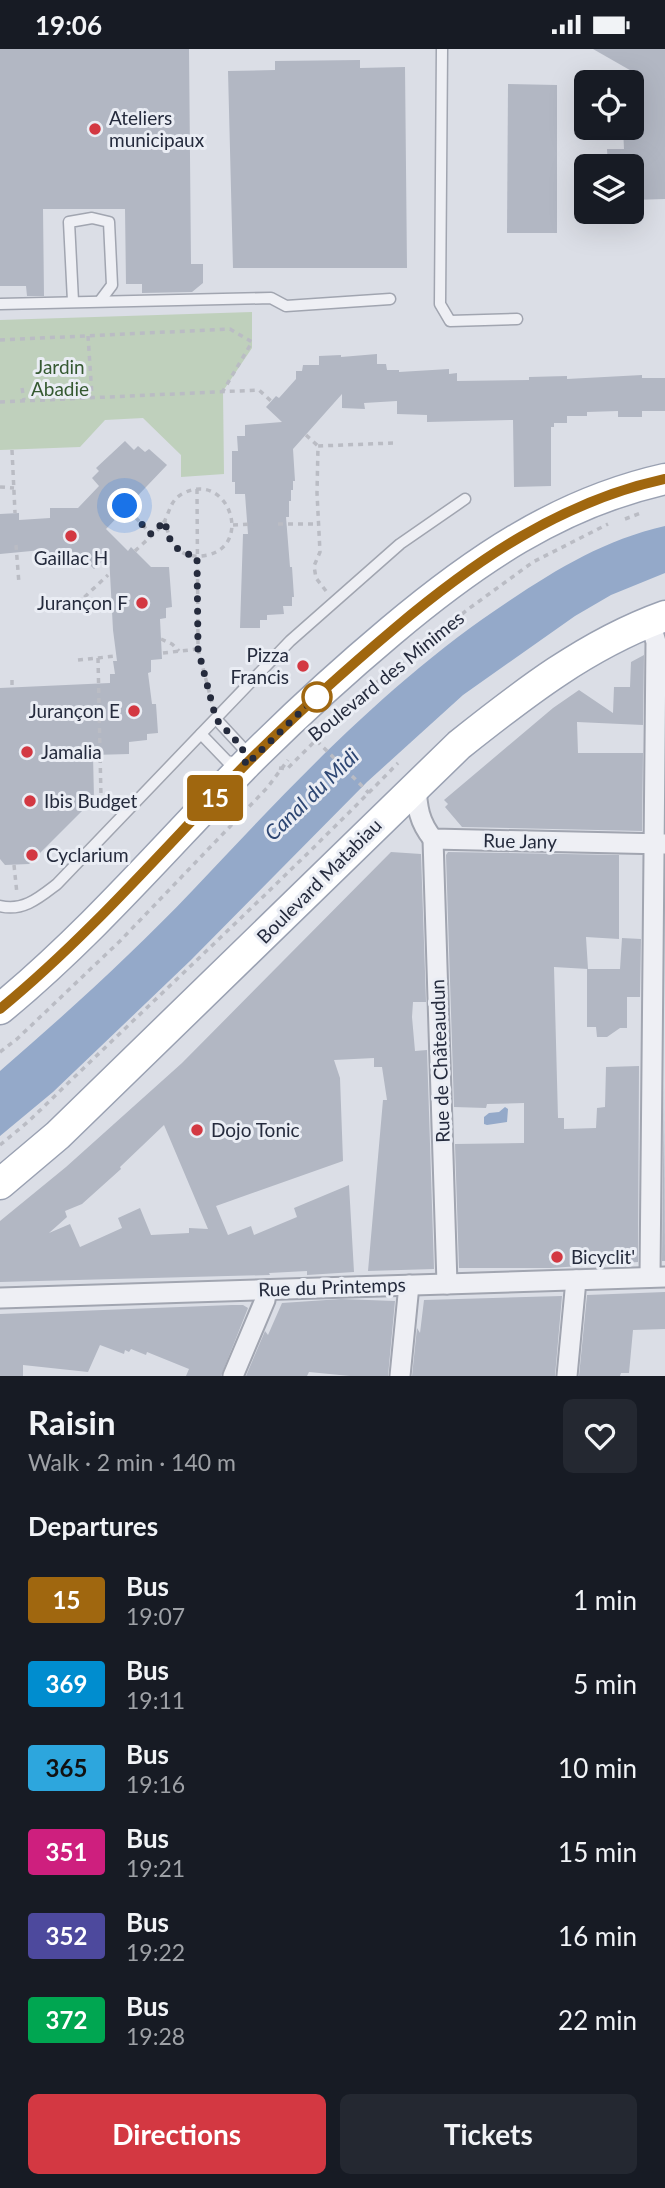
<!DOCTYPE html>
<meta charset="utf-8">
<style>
:root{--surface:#171b24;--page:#242831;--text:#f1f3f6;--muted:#9ea1a6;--accent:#d33842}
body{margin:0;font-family:Lato,sans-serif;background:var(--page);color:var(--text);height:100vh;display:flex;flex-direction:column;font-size:26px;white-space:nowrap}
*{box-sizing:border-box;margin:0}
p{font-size:23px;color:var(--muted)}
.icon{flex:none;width:38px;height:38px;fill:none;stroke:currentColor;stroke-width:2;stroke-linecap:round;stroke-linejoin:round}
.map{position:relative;height:1327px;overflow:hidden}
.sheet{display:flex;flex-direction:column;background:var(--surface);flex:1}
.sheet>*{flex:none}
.badge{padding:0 14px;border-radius:5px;font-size:24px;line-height:46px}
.controls{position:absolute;left:574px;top:21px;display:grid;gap:14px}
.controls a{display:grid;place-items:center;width:70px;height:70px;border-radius:10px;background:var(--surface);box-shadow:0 7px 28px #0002;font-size:35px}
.you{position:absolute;width:35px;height:35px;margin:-18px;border:5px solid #fff;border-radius:50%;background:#1a73e8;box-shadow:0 0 0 10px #1a73e833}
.map>.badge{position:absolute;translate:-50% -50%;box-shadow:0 0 0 4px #fff}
h2{padding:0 28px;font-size:26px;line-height:63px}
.round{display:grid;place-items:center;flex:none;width:74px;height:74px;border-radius:10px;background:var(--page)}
.summary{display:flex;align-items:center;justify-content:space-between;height:119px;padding:0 28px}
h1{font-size:33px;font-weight:700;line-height:52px}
.button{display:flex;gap:14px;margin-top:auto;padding:14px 28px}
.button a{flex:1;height:80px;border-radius:10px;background:var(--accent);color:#fff;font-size:28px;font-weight:700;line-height:80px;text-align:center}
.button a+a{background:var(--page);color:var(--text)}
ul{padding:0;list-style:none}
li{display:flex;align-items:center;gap:21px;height:84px;padding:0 28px}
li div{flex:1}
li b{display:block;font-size:26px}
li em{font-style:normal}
li .badge{min-width:77px;font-weight:700;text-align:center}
.status{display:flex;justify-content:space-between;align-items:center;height:49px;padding:0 35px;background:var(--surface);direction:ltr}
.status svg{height:19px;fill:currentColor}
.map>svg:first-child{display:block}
.green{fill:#bfd0bc}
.water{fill:#94a9c9}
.building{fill:#b2b7c3;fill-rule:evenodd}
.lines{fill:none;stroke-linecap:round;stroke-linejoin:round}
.lane-casing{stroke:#a1a5b0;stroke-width:13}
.street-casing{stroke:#a1a5b0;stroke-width:23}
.primary-casing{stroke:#9aa1b2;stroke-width:33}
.path{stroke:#babcc4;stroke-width:3.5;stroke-dasharray:5 5;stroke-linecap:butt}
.lane{stroke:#eeeff4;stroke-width:10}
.street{stroke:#eeeff4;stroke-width:19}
.primary{stroke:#fff;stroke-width:30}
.line-casing{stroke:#fff;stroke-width:16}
.line{stroke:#a0670f;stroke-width:10}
.walk{stroke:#252b3d;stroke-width:7;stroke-dasharray:0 12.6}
.poi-dot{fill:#d33842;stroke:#eaedf4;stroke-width:2.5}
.stop-dot{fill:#fff;stroke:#a0670f;stroke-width:3.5}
.labels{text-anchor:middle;stroke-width:6;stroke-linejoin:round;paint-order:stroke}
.poi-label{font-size:19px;fill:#252b3d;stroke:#eaedf4;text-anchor:start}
.park-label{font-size:19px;fill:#355931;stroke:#eaedf4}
.street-label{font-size:19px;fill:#252b3d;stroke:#eaedf4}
.water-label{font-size:21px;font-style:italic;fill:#2d4672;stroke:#eaedf4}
</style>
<div class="status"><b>19:06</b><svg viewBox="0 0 49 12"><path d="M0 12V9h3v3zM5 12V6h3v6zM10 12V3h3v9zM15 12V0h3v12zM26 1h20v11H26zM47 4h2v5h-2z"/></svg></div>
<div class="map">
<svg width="665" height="1327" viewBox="0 0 665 1327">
<rect width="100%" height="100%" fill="#dbdee6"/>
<!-- green -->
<path class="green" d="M 252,263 L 252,299 L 223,342 L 224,425 L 181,428 L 181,406 L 143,369 L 105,371 L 80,398 L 0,401 L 0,271 Z"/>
<!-- water -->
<g class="water">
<path d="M 665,477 L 665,524 L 611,546 L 575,567 L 463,646 L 367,733 L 191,911 L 53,1043 L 0,1087 L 0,1022 C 67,964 132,905 193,841 C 291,737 389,631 509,552 C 560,518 605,491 665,477 Z"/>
<path d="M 505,1058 L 508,1060 L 507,1073 L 487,1076 L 484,1075 L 484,1068 L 489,1064 L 499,1063 Z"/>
</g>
<!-- building -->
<g class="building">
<path d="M 0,0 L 189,0 L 191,215 L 203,215 L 203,234 L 192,243 L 142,244 L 142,235 L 126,235 L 125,160 L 43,160 L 44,247 L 27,247 L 26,237 L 0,237 Z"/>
<path d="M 593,0 L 665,0 L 665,150 L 632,151 L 632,117 L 608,117 L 607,100 L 624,100 L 623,79 L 632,79 L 632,45 L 642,28 Z"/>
<path d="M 360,11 L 360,19 L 405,18 L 407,219 L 233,219 L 228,22 L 275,21 L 275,12 Z"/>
<path d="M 508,35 L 557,36 L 557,184 L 507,184 Z"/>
<path d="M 377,305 L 377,315 L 386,315 L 387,321 L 399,321 L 399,323 L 449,320 L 449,325 L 457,324 L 457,332 L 529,331 L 529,328 L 567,327 L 567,330 L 642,326 L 642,329 L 665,329 L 665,362 L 642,362 L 642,368 L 618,368 L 618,362 L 587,363 L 587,367 L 567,367 L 567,374 L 554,374 L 554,378 L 551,378 L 551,437 L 514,438 L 513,371 L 427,373 L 427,366 L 397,365 L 397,352 L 364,354 L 365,360 L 342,359 L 342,345 L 293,400 L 295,432 L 293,432 L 293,441 L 291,441 L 291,452 L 289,452 L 289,468 L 286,468 L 290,518 L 292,518 L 294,548 L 292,548 L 292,557 L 283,557 L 284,565 L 267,566 L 267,571 L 260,571 L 260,579 L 240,579 L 243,485 L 248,485 L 245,445 L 235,445 L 235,433 L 232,433 L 232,402 L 238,402 L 237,387 L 245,387 L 245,376 L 282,373 L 266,358 L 276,347 L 279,349 L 296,330 L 296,322 L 302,322 L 303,316 L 319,316 L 319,307 L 341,306 L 341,308 Z"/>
<path d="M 125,392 L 134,401 L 138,397 L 145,403 L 149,400 L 167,416 L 106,480 L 128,502 L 131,498 L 151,518 L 169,518 L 172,558 L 166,559 L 166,569 L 160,570 L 162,610 L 151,611 L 151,623 L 148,624 L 152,655 L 156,655 L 158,684 L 147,685 L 147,691 L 129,693 L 129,705 L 93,706 L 94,750 L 29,815 L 5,816 L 0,810 L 0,639 L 110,634 L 110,625 L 115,625 L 113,612 L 117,612 L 113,581 L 109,506 L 94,520 L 83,509 L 42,510 L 42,501 L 0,505 L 0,465 L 19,464 L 19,471 L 50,469 L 50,459 L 78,459 L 99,437 L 92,429 L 99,422 L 96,419 Z"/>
<path d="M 644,606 L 643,676 L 577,673 L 578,704 L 643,704 L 642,782 L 462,778 L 445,758 L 448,755 L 444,751 L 553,659 L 579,641 L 613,664 L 614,638 L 630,638 L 631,613 Z"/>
<path d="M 391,803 L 421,805 L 426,953 L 413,953 L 412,968 L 415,1002 L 427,1001 L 434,1220 L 368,1222 L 383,1051 L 387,1051 L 382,1018 L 374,1018 L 374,1009 L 334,1011 L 340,1029 L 343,1112 L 216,1157 L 228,1186 L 251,1177 L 254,1186 L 297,1168 L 294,1159 L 349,1136 L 354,1223 L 307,1226 L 307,1222 L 269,1224 L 270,1226 L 0,1233 L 0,1172 L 66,1118 L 182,1014 ZM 164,1076 L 208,1180 L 189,1179 L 189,1184 L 151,1186 L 140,1159 L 118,1169 L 122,1179 L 80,1198 L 70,1175 L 49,1184 L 67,1168 L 65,1162 L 82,1155 L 121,1120 L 120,1118 Z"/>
<path d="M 448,803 L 619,806 L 619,890 L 586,888 L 588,920 L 554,918 L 558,1069 L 564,1069 L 564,1080 L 596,1079 L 597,1059 L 605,1058 L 606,1018 L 639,1017 L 638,1213 L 551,1219 L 459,1219 L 455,1095 L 524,1094 L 524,1054 L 487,1055 L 486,1059 L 454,1058 L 446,806 Z"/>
<path d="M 622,889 L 641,890 L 640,948 L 627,948 L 627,979 L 620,979 L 607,988 L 597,988 L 596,978 L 587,978 L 587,920 L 620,920 Z"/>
<path d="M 664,1034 L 665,1212 L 662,1212 Z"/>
<path d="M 665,1243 L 665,1280 L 633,1281 L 629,1324 L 621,1324 L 620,1327 L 579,1327 L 587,1246 Z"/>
<path d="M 562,1247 L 555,1327 L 412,1327 L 417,1279 L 420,1284 L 424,1251 Z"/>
<path d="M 341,1250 L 395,1252 L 388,1327 L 350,1327 L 309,1323 L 307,1327 L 246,1327 L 265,1282 L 268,1286 L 282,1254 Z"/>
<path d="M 232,1256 L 243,1256 L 248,1259 L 221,1327 L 186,1327 L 189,1320 L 147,1303 L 146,1306 L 131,1300 L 129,1303 L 125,1301 L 124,1305 L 100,1296 L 88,1323 L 23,1316 L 23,1327 L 0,1327 L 0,1265 Z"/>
</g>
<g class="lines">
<!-- lane casing -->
<g class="lane-casing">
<g id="lane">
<path d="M 442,0 L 440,255 L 450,272 L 517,270"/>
<path d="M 73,252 L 69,173 L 92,169 L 109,173 L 112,236 L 100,252"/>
<path d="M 0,255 L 271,249 L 286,257 L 390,250"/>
<path d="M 201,685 L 227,712 L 246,716 L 242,698 L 216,670"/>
<path d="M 0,857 C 23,863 40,848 57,835 L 290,592 L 400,495 L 465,450"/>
</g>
</g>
<!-- street casing -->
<g class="street-casing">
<g id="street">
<path d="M 416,737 C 417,758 419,773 433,790 L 665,795"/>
<path d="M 433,790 L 447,1235"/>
<path d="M 650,1228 L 656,593 L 650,573"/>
<path d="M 0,1249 L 665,1228"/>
<path d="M 233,1327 L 265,1251 L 266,1241"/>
<path d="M 400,1327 L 409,1236"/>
<path d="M 567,1327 L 576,1231"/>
</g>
</g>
<!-- primary casing -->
<g class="primary-casing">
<g id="primary">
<path d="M 0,960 C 90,886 166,797 247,714 C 293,668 341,624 391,582 C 473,513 558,454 665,430"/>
<path d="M 0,1135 L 58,1086 L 459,696 C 523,645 587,595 665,567"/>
</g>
</g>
<!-- path -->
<g class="path">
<path d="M 88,287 L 92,347"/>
<path d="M 0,291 L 230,280 L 252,293 L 223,342"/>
<path d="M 22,339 L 24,351"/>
<path d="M 0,353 L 259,341 L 271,352"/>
<path d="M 306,386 L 318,397"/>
<path d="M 12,401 L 15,464"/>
<path d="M 0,438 L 14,439"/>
<path d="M 197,440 L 198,600 L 212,654"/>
<path d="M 122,454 L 151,485"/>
<path d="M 625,470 L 641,464"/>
<path d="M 278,475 L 318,475"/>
<path d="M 233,476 L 253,475"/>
<path d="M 16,496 L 19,535"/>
<path d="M 135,502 C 144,493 159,482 165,471 C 170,461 171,451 182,445 C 227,420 254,495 208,506 C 181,512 170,496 165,472"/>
<path d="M 326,542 L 316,529 L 314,517 L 320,503 L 317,444 L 318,397 L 393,394"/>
<path d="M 77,555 L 108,526"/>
<path d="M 161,590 L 172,595 L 179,602"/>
<path d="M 163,604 L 198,600"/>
<path d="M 98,609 L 101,749 L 112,760"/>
<path d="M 78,611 L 116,607"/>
<path d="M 12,631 L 12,638"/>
<path d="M 337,665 L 467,561 L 533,513 L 608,475"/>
<path d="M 279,719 L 287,720 L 316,691 L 369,744"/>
<path d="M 14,816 L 17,845"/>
<path d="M 0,1003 L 17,990 L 120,892 L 267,739 L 288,711"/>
<path d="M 0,1096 L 29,1072 C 152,952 279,836 398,714"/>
</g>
<!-- lane -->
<use href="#lane" class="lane"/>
<!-- street -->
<use href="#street" class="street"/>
<!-- primary -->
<use href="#primary" class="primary"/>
</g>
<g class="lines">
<!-- line casing -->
<g class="line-casing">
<path id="line" d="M 0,960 C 90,886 166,797 247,714 C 294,667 344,622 395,579 C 476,511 560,453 665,430"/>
</g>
<!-- line -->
<use href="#line" class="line"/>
<!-- walk -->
<path class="walk" d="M 125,457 L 151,485 L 165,472 C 169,495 174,501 197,508 L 198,600 L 216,670 L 242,698 L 246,716 L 319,645 L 317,648"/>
</g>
<!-- markers -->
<g class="poi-dot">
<circle cx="95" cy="80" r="7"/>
<circle cx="71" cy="487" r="7"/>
<circle cx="142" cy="554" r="7"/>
<circle cx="303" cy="617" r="7"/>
<circle cx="134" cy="662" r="7"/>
<circle cx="27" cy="703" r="7"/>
<circle cx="30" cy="752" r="7"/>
<circle cx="32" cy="806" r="7"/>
<circle cx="197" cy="1081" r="7"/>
<circle cx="557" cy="1208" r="7"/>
</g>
<circle class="stop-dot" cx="317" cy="648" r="14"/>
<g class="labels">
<!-- poi labels -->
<g class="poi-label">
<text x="109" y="76">Ateliers<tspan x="109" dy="22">municipaux</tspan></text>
<text x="71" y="516" text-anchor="middle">Gaillac H</text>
<text x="128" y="561" text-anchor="end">Jurançon F</text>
<text x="289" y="613" text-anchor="end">Pizza<tspan x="289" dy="22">Francis</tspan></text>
<text x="120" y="669" text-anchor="end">Jurançon E</text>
<text x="41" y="710">Jamalia</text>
<text x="44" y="759">Ibis Budget</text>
<text x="46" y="813">Cyclarium</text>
<text x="211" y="1088">Dojo Tonic</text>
<text x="571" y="1215">Bicyclit'</text>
</g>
<!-- park labels -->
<g class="park-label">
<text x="60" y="325">Jardin<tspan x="60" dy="22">Abadie</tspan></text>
</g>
<!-- street labels -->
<g class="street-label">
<text transform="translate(386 627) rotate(-39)" y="7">Boulevard des Minimes</text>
<text transform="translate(520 792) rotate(1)" y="7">Rue Jany</text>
<text transform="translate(319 832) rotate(-45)" y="7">Boulevard Matabiau</text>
<text transform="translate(440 1012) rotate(-92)" y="7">Rue de Châteaudun</text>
<text transform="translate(332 1238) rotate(-2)" y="7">Rue du Printemps</text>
</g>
<!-- water labels -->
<g class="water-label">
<text transform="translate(312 746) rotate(-44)" y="7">Canal du Midi</text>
</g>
</g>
</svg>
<div class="controls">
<a><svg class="icon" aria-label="locate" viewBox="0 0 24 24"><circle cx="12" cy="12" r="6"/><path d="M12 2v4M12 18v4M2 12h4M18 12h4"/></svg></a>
<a><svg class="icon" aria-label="layers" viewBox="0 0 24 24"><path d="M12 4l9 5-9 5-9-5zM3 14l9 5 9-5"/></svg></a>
</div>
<div class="you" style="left:125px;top:457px"></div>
<b class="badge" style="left:215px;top:749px;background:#a0670f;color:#fff">15</b>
</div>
<section class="sheet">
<div class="summary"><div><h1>Raisin</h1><p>Walk · 2 min · 140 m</p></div><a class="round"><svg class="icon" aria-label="heart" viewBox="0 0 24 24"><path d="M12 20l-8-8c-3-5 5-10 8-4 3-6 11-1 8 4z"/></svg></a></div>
<h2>Departures</h2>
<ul>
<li><span class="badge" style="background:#a0670f;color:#fff">15</span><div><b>Bus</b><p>19:07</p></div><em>1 min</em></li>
<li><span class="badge" style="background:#008dcf;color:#fff">369</span><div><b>Bus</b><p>19:11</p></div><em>5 min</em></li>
<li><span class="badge" style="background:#2da6dd;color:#111">365</span><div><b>Bus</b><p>19:16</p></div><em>10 min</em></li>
<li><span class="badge" style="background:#ce1f7e;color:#fff">351</span><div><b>Bus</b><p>19:21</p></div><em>15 min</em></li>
<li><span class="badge" style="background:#4d499d;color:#fff">352</span><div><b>Bus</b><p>19:22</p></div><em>16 min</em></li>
<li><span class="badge" style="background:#00a651;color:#fff">372</span><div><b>Bus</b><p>19:28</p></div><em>22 min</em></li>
</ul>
<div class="button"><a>Directions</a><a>Tickets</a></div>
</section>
